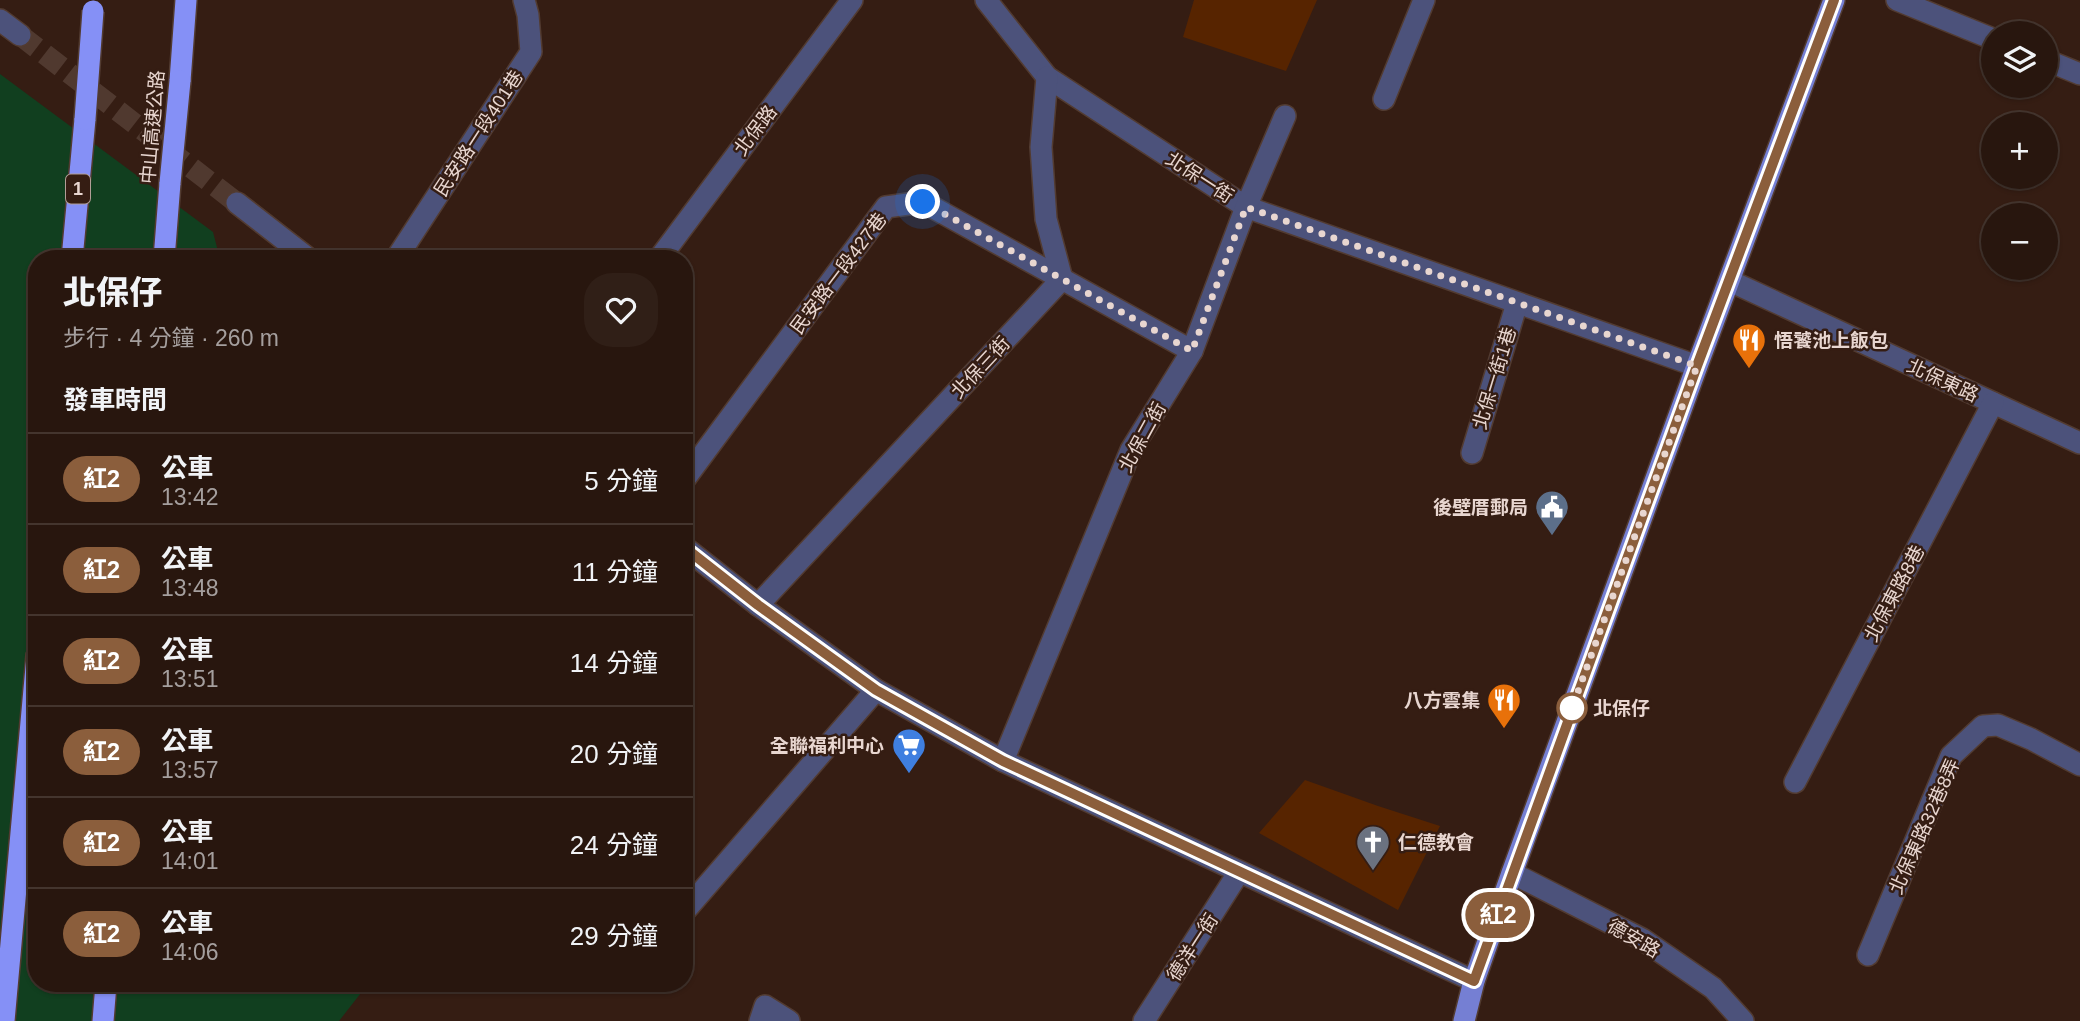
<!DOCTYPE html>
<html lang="zh-TW">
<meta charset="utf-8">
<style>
:root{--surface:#28160e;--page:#301f17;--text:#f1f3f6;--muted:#a59f9e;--line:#44352e}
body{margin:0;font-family:Helvetica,"Noto Sans TC",sans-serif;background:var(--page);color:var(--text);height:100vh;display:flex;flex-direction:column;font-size:26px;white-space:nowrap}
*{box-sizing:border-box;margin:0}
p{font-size:23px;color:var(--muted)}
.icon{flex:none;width:38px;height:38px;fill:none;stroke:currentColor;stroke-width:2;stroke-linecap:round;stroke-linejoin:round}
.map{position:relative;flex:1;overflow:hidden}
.details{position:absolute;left:28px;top:250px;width:665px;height:742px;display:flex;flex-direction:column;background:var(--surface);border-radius:28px;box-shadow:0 2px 5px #0004,0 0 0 2px var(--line)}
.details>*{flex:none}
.badge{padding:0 14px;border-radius:23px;font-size:24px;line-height:46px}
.tools{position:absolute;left:1981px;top:21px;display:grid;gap:14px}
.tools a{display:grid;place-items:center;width:77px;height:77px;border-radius:50%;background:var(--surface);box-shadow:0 2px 5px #0004,0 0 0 2px var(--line);font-size:35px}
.you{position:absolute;width:35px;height:35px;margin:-18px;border:5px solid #fff;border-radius:50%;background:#1a73e8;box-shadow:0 0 0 10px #1a73e833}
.map>.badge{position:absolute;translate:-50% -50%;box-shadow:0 0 0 4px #fff}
h2{padding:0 35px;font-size:26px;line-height:63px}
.round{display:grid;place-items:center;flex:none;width:74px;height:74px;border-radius:28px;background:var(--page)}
.head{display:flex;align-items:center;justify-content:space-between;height:119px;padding:0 35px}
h1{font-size:33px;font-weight:800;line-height:52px}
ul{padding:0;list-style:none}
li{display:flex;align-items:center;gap:21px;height:91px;padding:0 35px;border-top:2px solid var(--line)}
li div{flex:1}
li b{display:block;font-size:26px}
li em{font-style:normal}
li .badge{min-width:77px;font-weight:700;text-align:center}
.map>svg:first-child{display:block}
.green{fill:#113f1f}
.building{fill:#572400}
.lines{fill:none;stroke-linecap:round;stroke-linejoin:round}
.minor-tunnel{stroke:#50392f;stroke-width:21;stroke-dasharray:21 10;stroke-linecap:butt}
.minor-casing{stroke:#523b31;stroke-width:24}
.major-casing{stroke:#523b31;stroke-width:24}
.highway-casing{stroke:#523b31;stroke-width:24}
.minor{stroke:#4c527b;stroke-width:21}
.major{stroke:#757fd3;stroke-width:21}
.highway{stroke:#8590f6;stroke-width:21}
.highway-bridge-casing{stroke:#523b31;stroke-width:24;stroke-linecap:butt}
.highway-bridge{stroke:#8590f6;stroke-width:21}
.line-casing{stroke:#fff;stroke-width:16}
.line{stroke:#8b5e3c;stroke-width:10}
.walk{stroke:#e8d6d0;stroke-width:7;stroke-dasharray:0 12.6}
.stop-dot{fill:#fff;stroke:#8b5e3c;stroke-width:3.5}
.labels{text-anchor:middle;stroke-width:5;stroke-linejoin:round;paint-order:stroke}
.shield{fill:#351d13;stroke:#b29e97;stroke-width:2}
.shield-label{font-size:18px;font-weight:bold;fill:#e8d6d0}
.street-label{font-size:19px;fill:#e8d6d0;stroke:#351d13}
.poi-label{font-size:19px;font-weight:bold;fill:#e8d6d0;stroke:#351d13;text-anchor:end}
.stop-label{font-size:19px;font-weight:bold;fill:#e8d6d0;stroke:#351d13;text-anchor:start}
</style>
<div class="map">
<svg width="2080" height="1021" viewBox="0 0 2080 1021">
<rect width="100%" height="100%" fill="#351d13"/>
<!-- green -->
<path class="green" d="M 0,74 L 213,232 L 220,259 L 37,259 L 37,984 L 368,984 L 339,1021 L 0,1021 Z"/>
<!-- building -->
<g class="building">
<path d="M 1194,0 L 1317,0 L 1286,71 L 1183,37 Z"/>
<path d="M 1305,780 L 1378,806 L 1440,826 L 1398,910 L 1259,833 Z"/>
</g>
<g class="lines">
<!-- minor-tunnel -->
<path class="minor-tunnel" d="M 20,35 L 237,203"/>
<!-- minor casing -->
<g class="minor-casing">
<g id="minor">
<path d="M 986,0 L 1047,77 L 1246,207 L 1697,366"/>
<path d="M 1897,0 L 1993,39"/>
<path d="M 0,20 L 20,35"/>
<path d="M 2046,60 L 2080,74"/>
<path d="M 1384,99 L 1424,0"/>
<path d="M 237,203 L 309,259"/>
<path d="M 396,259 L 531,52 L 528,15 L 524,0"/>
<path d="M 659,259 L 852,0"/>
<path d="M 1730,281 L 2080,443"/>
<path d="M 1472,453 L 1517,303"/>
<path d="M 684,480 L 886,207 L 923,202 L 1192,351"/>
<path d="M 684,547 L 758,605 L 876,690 L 1003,761 L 1474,981"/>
<path d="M 758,605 L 1062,279 L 1046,219 L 1041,147 L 1047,77"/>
<path d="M 1003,761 L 1131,450 L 1192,351 L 1246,207 L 1285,116"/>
<path d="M 1795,782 L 1993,403"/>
<path d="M 1512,873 L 1642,939 L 1713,988 L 1743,1021"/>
<path d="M 684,912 L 876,690"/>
<path d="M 1868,955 L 1951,756 L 1983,726 L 1998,725 L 2031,739 L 2080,765"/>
<path d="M 760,1021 L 765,1006 L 789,1021"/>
<path d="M 1144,1021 L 1239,872"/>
</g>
</g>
<!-- major casing -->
<g class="major-casing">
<path id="major" d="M 1464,1021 L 1474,981 L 1512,873 L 1697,366 L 1834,0"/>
</g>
<!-- highway casing -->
<g class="highway-casing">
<g id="highway">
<path d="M 180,81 L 186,0"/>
<path d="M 72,259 L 85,119"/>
<path d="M 164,259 L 170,183"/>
<path d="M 4,1021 L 37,656"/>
<path d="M 103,1021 L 106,984"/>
</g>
</g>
<!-- minor -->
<use href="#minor" class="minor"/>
<!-- major -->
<use href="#major" class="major"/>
<!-- highway -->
<use href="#highway" class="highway"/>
<!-- highway-bridge casing -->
<g class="highway-bridge-casing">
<g id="highway-bridge">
<path d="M 85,119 L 93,11"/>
<path d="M 170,183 L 180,81"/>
</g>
</g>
<!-- highway-bridge -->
<use href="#highway-bridge" class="highway-bridge"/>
</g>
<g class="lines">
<!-- line casing -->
<g class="line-casing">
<path id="line" d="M 684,547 L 758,605 L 876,690 L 1003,761 L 1474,981 L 1697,366 L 1834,0"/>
</g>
<!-- line -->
<use href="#line" class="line"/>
<!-- walk -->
<path class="walk" d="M 923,202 L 1192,351 L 1246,207 L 1697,366 L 1572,708"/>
</g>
<!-- icons -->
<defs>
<g id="restaurant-pin" transform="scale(1.75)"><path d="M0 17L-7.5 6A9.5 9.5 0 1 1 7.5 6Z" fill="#e8710a" stroke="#351d13"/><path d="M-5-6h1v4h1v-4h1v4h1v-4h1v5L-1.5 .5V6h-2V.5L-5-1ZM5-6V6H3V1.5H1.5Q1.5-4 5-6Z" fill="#fff"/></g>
<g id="civic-pin" transform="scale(1.75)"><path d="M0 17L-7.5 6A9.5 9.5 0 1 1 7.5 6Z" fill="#5c6f8a" stroke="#351d13"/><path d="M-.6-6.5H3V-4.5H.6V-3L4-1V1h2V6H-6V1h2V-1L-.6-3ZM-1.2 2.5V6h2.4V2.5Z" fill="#fff"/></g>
<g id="supermarket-pin" transform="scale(1.75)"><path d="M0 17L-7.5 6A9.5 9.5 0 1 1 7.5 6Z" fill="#3f7fe0" stroke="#351d13"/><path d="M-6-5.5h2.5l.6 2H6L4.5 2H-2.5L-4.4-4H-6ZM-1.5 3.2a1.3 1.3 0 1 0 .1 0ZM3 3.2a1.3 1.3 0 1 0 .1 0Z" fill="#fff"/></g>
<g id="church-pin" transform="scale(1.75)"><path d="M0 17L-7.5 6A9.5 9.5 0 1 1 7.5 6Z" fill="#6b7280" stroke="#351d13"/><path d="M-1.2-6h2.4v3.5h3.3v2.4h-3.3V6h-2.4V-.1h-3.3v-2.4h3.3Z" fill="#fff"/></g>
</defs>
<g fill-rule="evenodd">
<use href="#restaurant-pin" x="1749" y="340"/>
<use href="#civic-pin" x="1552" y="507"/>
<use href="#restaurant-pin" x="1504" y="700"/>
<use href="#supermarket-pin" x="909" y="745"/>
<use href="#church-pin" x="1373" y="842"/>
</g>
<!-- markers -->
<circle class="stop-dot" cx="1572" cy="708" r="14"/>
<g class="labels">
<!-- shield labels -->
<rect class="shield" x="66" y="174.5" width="24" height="29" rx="5"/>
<g class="shield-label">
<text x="78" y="195">1</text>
</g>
<!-- street labels -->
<g class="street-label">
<text transform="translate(152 127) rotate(-85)" y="7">中山高速公路</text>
<text transform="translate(755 130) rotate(-53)" y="7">北保路</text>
<text transform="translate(478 133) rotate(-57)" y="7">民安路一段401巷</text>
<text transform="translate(1200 177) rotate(33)" y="7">北保一街</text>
<text transform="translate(838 273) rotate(-53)" y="7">民安路一段427巷</text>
<text transform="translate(980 367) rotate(-47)" y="7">北保三街</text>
<text transform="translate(1494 378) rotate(-73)" y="7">北保一街1巷</text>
<text transform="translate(1943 380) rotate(25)" y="7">北保東路</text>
<text transform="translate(1142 437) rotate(-61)" y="7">北保二街</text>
<text transform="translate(1894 593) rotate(-62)" y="7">北保東路8巷</text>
<text transform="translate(1924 826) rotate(-66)" y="7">北保東路32巷8弄</text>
<text transform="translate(1634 938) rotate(30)" y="7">德安路</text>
<text transform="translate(1192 947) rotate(-57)" y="7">德洋一街</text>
</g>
<!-- poi labels -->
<g class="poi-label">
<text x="1774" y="347" text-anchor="start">悟饕池上飯包</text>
<text x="1528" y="514">後壁厝郵局</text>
<text x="1480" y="707">八方雲集</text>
<text x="884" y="752">全聯福利中心</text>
<text x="1398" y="849" text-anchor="start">仁德教會</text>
</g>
<!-- stop labels -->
<g class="stop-label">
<text x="1593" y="715">北保仔</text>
</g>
</g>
</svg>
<div class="tools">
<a><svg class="icon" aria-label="layers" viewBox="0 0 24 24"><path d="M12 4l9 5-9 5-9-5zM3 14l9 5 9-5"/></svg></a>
<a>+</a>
<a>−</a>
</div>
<div class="you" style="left:923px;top:202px"></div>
<b class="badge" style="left:1498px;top:915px;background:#8b5e3c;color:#fff">紅2</b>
<section class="details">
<div class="head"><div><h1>北保仔</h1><p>步行 · 4 分鐘 · 260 m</p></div><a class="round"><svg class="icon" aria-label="heart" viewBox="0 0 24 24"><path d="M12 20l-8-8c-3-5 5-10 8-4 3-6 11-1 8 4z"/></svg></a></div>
<h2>發車時間</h2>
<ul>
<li><span class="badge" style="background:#8b5e3c;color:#fff">紅2</span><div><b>公車</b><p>13:42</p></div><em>5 分鐘</em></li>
<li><span class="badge" style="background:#8b5e3c;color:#fff">紅2</span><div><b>公車</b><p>13:48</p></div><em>11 分鐘</em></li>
<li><span class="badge" style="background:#8b5e3c;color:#fff">紅2</span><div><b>公車</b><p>13:51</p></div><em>14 分鐘</em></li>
<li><span class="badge" style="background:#8b5e3c;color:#fff">紅2</span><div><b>公車</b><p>13:57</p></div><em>20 分鐘</em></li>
<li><span class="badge" style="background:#8b5e3c;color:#fff">紅2</span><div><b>公車</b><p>14:01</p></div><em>24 分鐘</em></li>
<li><span class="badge" style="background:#8b5e3c;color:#fff">紅2</span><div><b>公車</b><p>14:06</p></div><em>29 分鐘</em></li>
</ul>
</section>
</div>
